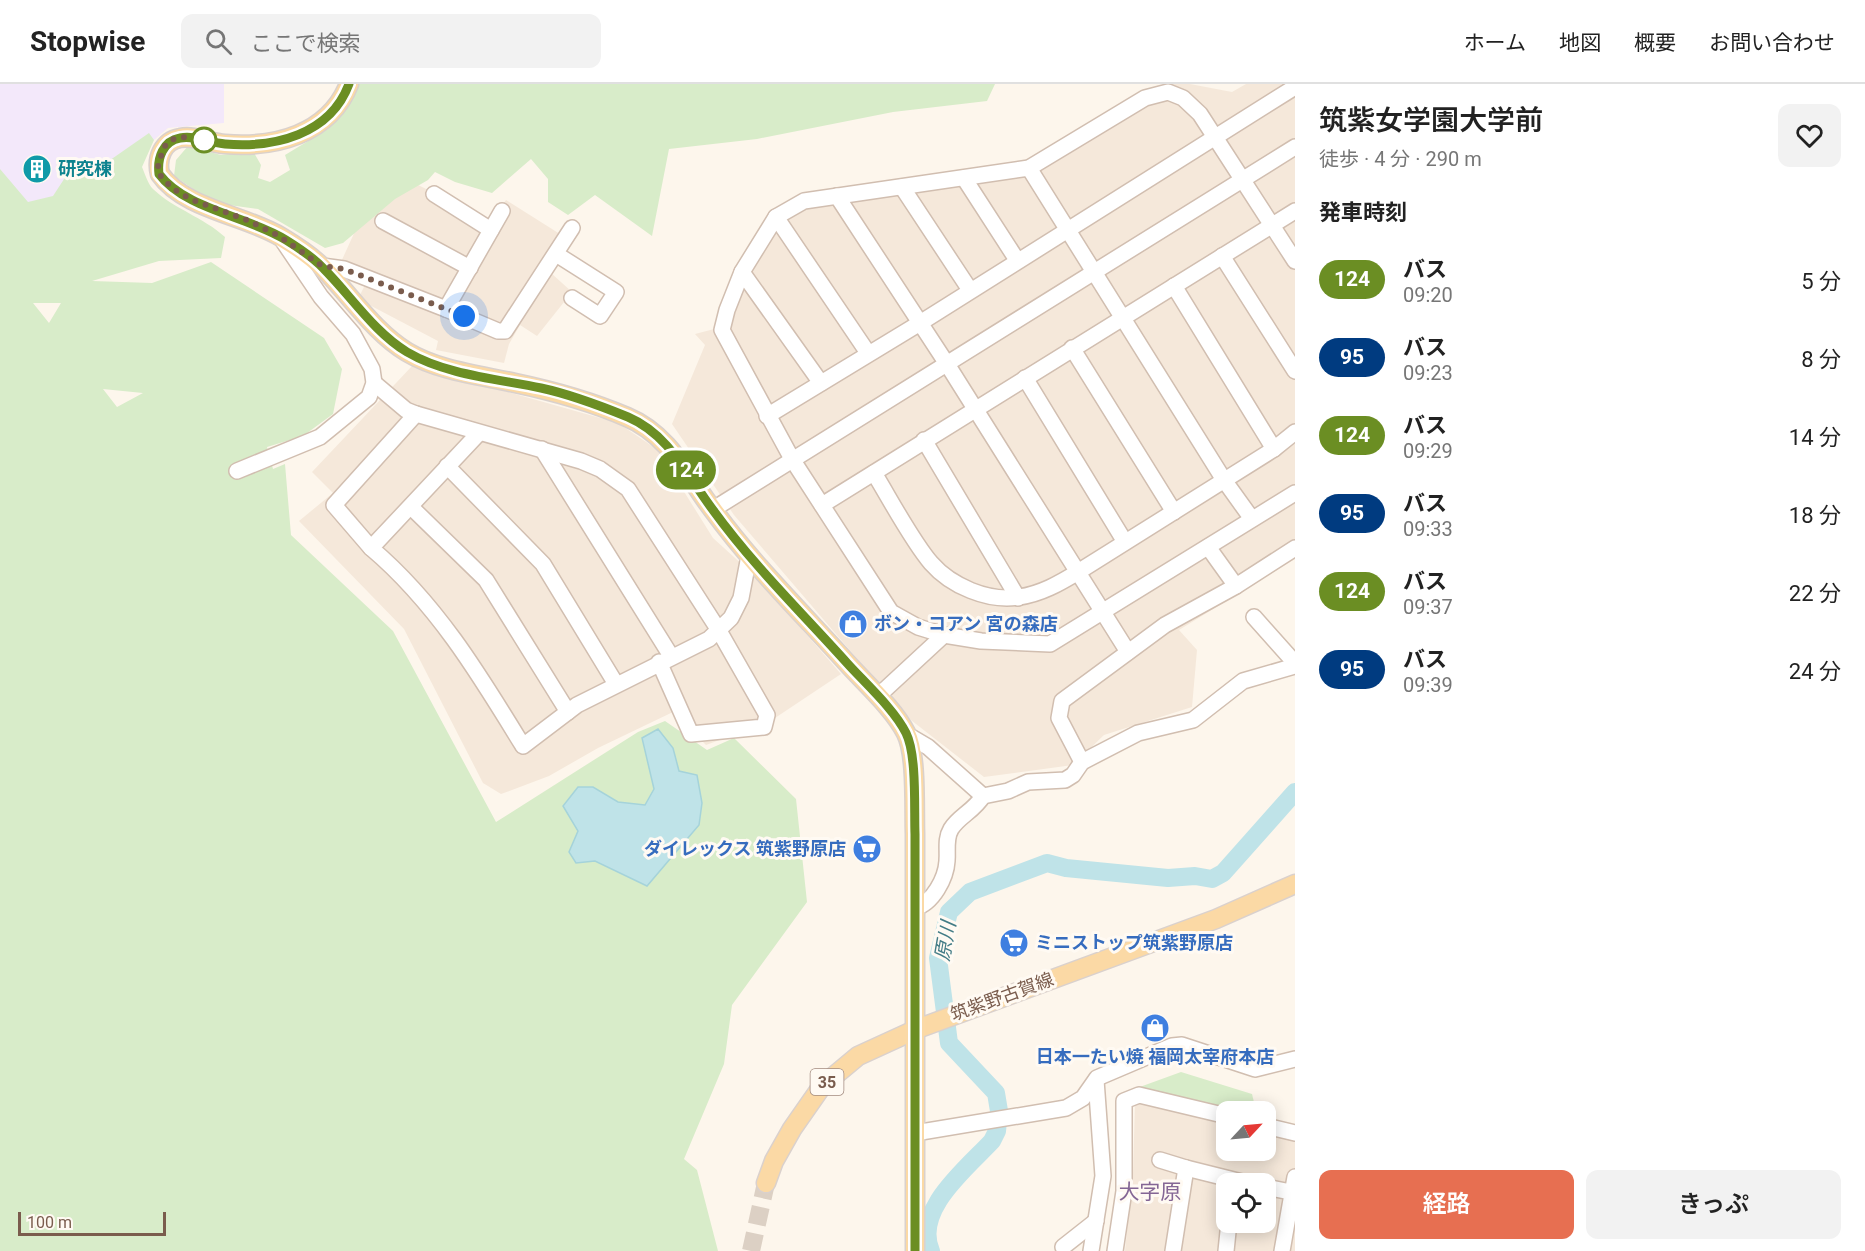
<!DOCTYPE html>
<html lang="ja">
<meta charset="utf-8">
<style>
:root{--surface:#fff;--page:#f2f2f2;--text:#222;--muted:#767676;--line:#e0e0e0;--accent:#e76f51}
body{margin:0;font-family:Roboto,"Noto Sans JP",sans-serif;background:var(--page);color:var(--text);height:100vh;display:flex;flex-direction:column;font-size:22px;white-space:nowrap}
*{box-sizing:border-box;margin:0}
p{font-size:20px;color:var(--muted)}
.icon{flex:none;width:33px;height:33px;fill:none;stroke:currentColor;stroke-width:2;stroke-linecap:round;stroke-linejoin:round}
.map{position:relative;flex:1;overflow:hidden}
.panel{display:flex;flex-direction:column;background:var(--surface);width:570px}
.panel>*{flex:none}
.badge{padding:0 12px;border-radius:20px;font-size:21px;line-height:39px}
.needle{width:39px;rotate:64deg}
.controls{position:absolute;left:1216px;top:1017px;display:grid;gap:12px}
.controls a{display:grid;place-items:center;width:60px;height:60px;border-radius:12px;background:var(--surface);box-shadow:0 3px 15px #0003;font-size:30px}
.scale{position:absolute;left:18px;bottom:15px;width:148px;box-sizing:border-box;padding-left:6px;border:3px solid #7a5c4d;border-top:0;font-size:16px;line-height:21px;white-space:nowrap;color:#7a5c4d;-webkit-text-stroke:4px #fffaf3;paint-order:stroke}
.you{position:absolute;width:30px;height:30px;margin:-15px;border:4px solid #fff;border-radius:50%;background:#1a73e8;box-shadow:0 0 0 9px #1a73e833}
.map>.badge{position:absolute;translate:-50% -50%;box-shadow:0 0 0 3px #fff}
h2{padding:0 24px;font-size:22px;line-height:54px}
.round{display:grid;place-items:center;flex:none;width:63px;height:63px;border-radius:12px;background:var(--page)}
.overview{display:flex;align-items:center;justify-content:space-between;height:102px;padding:0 24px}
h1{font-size:28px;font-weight:600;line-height:45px}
.button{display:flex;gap:12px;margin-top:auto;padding:12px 24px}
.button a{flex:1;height:69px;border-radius:12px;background:var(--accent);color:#fff;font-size:24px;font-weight:600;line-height:69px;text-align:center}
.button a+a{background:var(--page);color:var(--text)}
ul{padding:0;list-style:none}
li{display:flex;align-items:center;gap:18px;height:78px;padding:0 24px}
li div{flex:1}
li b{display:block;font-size:22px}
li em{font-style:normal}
li .badge{min-width:66px;font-weight:700;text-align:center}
header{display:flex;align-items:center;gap:36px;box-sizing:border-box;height:84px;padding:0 30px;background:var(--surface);border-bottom:2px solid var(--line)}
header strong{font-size:28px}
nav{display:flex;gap:33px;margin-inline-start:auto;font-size:21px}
.search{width:420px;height:54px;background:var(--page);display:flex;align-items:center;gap:15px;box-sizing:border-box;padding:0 21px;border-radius:12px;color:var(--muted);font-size:22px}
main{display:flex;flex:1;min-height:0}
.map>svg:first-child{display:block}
.residential{fill:#f5e8da;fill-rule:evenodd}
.education{fill:#f3e8fa}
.green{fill:#d8ecc9;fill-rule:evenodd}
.water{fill:#bfe3e8;stroke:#a5d3da;stroke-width:1.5}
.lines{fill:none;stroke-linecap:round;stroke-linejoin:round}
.river{stroke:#bfe3e8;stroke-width:18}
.major-tunnel{stroke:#dcd0c4;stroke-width:18;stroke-dasharray:18 9;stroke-linecap:butt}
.minor-casing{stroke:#d1beb0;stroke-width:18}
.major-casing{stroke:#dad1cd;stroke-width:21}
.minor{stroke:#fff;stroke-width:15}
.major{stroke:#fbd9a5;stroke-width:18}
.line-casing{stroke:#fff;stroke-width:14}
.line{stroke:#6b8e23;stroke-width:9}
.walk{stroke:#7a5c4d;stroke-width:6;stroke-dasharray:0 10.8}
.stop-dot{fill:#fff;stroke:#6b8e23;stroke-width:3}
.labels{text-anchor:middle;stroke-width:6;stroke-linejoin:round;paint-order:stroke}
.shield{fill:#fffaf3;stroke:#a28b7f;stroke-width:1.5}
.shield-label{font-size:16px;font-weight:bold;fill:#7a5c4d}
.culture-label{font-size:18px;font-weight:bold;fill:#0d838f;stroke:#fffaf3;text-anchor:start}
.shop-label{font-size:18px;font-weight:bold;fill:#366cbe;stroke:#fffaf3;text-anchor:start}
.street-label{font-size:18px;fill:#7a5c4d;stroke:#fffaf3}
.water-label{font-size:20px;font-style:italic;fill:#437c86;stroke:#fffaf3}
.quarter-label{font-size:21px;fill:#846695;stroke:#fffaf3}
</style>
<header>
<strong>Stopwise</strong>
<div class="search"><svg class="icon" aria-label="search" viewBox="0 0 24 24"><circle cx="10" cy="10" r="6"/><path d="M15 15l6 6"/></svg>ここで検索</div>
<nav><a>ホーム</a><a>地図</a><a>概要</a><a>お問い合わせ</a></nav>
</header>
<main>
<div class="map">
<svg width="1295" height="1167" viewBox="0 0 1295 1167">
<rect width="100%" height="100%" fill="#fdf6ec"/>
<!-- residential -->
<g class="residential">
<path d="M 1169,0 L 1190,0 L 1232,8 L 1246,0 L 1295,0 L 1295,475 L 1179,546 L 1197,566 L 1192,623 L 1104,651 L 1073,681 L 984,693 L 907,633 L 734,431 L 672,340 L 705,261 L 695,250 L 718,244 L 737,183 L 787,117 L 1028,78 Z"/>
<path d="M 412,98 L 491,137 L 506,116 L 571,157 L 551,189 L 572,208 L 537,252 L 520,241 L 509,260 L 504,279 L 436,266 L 438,257 L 358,215 L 370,191 L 341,178 L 361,134 Z"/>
<path d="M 413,281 L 618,339 L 658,366 L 713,454 L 756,493 L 841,590 L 769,638 L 706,661 L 673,628 L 598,664 L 549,692 L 501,710 L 483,699 L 404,545 L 299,437 L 333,409 L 312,388 Z"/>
<path d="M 1146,1012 L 1227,1035 L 1227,1066 L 1266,1066 L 1266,1046 L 1295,1054 L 1295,1167 L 1125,1167 L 1133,1089 L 1135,1019 ZM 1227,1100 L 1266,1100 L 1266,1138 L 1227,1138 Z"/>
</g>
<!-- education -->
<path class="education" d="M 0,0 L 224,0 L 224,39 L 168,44 L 61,135 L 0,171 Z"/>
<!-- green -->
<g class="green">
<path d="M 353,0 L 995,0 L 987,17 L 893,28 L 757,55 L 669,65 L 652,152 L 595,111 L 568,131 L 548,118 L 548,95 L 531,75 L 492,109 L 455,98 L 435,88 L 428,96 L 395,115 L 343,159 L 325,164 L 258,125 L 214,119 L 174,92 L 176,76 L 188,62 L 221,71 L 253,67 L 261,81 L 258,94 L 270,98 L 290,86 L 285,71 L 328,45 Z"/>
<path d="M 149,49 L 154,56 L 142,83 C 145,90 148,100 153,105 C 174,125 203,133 225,153 L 221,174 L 159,177 L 92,197 L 152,199 L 211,178 L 324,254 L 342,285 L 333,330 L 303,352 L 267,363 L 273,385 L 285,380 L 291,451 L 393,547 L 496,738 L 638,648 L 665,637 L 707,666 L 734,654 L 796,715 L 807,818 L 732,921 L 724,980 L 684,1075 L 697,1086 L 718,1167 L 0,1167 L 0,85 L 28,118 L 53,112 L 68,89 L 103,81 ZM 33,219 L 61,219 L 49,239 ZM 103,305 L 143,309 L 117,323 Z"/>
<path d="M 1181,988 L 1252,1010 L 1256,1027 L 1237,1027 L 1137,1004 Z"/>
</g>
<!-- water -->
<path class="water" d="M 658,645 L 673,664 L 679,687 L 697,691 L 702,719 L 699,741 L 647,802 L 595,777 L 576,779 L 569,768 L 578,747 L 563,722 L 578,703 L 593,703 L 618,718 L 645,721 L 654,705 L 642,654 Z"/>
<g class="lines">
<!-- river -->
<path class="river" d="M 931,1167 C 913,1126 967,1084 992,1057 L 997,1047 L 999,1027 L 996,1009 L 949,959 L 938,874 L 949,828 L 970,808 L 1047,779 L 1066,784 L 1168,794 L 1195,792 L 1212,795 L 1223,789 L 1295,708"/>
<!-- major-tunnel -->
<path class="major-tunnel" d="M 751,1167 L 766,1099"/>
<!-- minor casing -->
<g class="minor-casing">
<g id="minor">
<path d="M 1029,84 L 1224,396 L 1252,435"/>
<path d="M 964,94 L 1017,176"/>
<path d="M 902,103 L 970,206"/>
<path d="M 434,110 L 491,146"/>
<path d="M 837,112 L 947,280 L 1128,568"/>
<path d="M 776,133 L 868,269"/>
<path d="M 383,137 L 470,184"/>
<path d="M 556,170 L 616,208 L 600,232 L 572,214"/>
<path d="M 1222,172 L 1295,287"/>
<path d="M 1295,177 L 1200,30 L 1183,14 L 1168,8 L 1145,14 L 1029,84 L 804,117 L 776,133 L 742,188 L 727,226 L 722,246 L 792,375 L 891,528 L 918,543 L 944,551 L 981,557 L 1050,560 L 1295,409"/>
<path d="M 322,182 L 344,185 L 446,225 L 502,127"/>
<path d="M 742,188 L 821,299"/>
<path d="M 1174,202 L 1274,365"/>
<path d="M 446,225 L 498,247 L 505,247 L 572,144"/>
<path d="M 1072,264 L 1174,428"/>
<path d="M 1025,294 L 1125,458"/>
<path d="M 374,299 L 406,326 L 416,330 L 581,377 L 600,385 L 628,405 L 718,545 L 767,631 L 764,643 L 691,650 L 659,578"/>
<path d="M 767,332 L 920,239 L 1295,3"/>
<path d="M 479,349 L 371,464 C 436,519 479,590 523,662 L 577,621 L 709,555 L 731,534 L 741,514 L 749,472"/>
<path d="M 924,356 L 1018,514"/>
<path d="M 542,365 L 671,572"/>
<path d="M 447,382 L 543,480 L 616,600"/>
<path d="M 237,387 L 320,353 L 369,313 L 374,299 L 372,285 L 353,250 L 321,213 L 281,154"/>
<path d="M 874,389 C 890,415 912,457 931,479 C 951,502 988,518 1019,513 C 1041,510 1060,499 1078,488 L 1274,365 L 1295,348"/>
<path d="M 822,421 L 1295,127"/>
<path d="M 411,423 L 486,496 L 568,628"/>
<path d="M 712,426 L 1295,63"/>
<path d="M 1208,463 L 1236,502"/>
<path d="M 371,464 L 334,421 L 416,330"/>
<path d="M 1254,533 L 1295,579"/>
<path d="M 878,612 L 944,551"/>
<path d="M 906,650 L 928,663 L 983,712 L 1008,707 L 1028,698 L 1065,696 L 1073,691 L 1082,678 L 1138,649 L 1193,636 L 1243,597 L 1295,582"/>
<path d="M 1082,678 L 1059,634 L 1062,617 L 1165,541 L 1236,502 L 1295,464"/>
<path d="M 915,824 C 933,819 946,794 947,777 C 948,766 945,755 951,745 C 959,732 974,727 983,712"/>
<path d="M 1266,1042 L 1295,1049"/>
<path d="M 915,1049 L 1066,1024 L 1083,1014 L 1097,994 L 1172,962 L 1182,961 L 1255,985 L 1295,975"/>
<path d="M 1160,1076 L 1186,1084"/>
<path d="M 1266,1103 L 1295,1109"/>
<path d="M 1063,1163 L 1096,1137"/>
<path d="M 1091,1167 L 1103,1092 L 1096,996"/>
<path d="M 1115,1167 L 1124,1107 L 1124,1017 L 1139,1011 L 1227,1032"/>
<path d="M 1173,1167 L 1186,1084 L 1250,1100"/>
<path d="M 1226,1167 L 1229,1138"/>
<path d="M 1282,1167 L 1295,1093"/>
</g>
</g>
<!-- major casing -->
<g class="major-casing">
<g id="major">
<path d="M 349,0 C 329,51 274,64 225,60 C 210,59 195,51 180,54 C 163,57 156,74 160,90 C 184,125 245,131 281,153 C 296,162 312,172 324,185 C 351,212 374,248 407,268 C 439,287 479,291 515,299 C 553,307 592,318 627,333 C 670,351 687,392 713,426 C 753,481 802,529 847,579 C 865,599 894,625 906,649 C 917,671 914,724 915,750 L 915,1167"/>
<path d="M 766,1099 L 774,1077 L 792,1045 L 822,1002 L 858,972 L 917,945 L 1216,835 L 1295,800"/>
</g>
</g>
<!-- minor -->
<use href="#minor" class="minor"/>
<!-- major -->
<use href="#major" class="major"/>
</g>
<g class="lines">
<!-- line casing -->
<g class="line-casing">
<path id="line" d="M 349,0 C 330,51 274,64 225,60 C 210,59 195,51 180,54 C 163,57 157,74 159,90 C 186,126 248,132 286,156 C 299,164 313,173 324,185 C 351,212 374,248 407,268 C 446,291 498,295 541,304 C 569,310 601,322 628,333 C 670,351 687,392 713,426 C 753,481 802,529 847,579 C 865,599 894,625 906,649 C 917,671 914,724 915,750 L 915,1167"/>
</g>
<!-- line -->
<use href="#line" class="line"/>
<!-- walk -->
<path class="walk" d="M 204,56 L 210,57 L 182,53 L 171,56 L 164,63 L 158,81 L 159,90 L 172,104 L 190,115 L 247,136 L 279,152 L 322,182 L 344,185 L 464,232"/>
</g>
<!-- icons -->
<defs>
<g id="building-disc" transform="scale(1.5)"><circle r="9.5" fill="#0f9aa8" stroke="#fffaf3"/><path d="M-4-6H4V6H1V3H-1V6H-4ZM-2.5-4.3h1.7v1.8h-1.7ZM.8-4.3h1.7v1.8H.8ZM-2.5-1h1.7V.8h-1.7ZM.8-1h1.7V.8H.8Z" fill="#fff"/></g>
<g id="shop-disc" transform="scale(1.5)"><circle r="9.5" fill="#3f7fe0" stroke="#fffaf3"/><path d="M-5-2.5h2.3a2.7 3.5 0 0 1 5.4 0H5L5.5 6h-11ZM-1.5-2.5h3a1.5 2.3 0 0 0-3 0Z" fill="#fff"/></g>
<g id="supermarket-disc" transform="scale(1.5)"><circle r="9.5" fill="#3f7fe0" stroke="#fffaf3"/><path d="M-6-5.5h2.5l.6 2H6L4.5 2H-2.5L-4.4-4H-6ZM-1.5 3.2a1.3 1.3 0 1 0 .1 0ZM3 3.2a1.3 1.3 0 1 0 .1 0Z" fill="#fff"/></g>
</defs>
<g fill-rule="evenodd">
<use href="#building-disc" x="37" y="85"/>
<use href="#shop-disc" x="853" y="540"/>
<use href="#supermarket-disc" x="867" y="765"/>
<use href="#supermarket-disc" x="1014" y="859"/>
<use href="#shop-disc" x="1155" y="944"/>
</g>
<!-- markers -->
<circle class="stop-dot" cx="204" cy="56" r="12"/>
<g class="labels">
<!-- shield labels -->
<rect class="shield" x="810.5" y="985" width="33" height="26" rx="4.5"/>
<g class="shield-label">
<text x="827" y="1004">35</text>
</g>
<!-- culture labels -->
<g class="culture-label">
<text x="58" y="91">研究棟</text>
</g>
<!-- shop labels -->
<g class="shop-label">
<text x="874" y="546">ボン・コアン 宮の森店</text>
<text x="846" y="771" text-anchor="end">ダイレックス 筑紫野原店</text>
<text x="1035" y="865">ミニストップ筑紫野原店</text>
<text x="1155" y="979" text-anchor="middle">日本一たい焼 福岡太宰府本店</text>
</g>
<!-- street labels -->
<g class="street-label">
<text transform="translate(1002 913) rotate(-20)" y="6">筑紫野古賀線</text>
</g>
<!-- water labels -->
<g class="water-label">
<text transform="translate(945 857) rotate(-80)" y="7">原川</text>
</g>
<!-- quarter labels -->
<g class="quarter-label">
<text x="1150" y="1115">大字原</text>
</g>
</g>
</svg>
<div class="controls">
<a><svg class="needle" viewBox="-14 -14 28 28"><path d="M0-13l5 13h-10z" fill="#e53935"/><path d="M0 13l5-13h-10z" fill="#767676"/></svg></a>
<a><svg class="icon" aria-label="locate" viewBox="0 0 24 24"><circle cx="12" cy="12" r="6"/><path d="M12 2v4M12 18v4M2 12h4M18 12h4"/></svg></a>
</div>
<div class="scale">100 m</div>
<div class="you" style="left:464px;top:232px"></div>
<b class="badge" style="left:686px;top:386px;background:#6b8e23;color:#fff">124</b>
</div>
<section class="panel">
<div class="overview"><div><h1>筑紫女学園大学前</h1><p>徒歩 · 4 分 · 290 m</p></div><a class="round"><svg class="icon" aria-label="heart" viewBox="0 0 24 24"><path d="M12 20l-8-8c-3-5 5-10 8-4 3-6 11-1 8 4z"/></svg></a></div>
<h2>発車時刻</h2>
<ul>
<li><span class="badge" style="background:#6b8e23;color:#fff">124</span><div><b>バス</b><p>09:20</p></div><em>5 分</em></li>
<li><span class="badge" style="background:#003b80;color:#fff">95</span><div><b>バス</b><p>09:23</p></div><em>8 分</em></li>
<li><span class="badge" style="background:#6b8e23;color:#fff">124</span><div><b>バス</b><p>09:29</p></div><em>14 分</em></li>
<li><span class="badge" style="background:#003b80;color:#fff">95</span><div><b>バス</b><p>09:33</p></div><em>18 分</em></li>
<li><span class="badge" style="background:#6b8e23;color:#fff">124</span><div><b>バス</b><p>09:37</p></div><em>22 分</em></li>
<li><span class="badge" style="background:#003b80;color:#fff">95</span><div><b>バス</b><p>09:39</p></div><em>24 分</em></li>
</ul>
<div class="button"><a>経路</a><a>きっぷ</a></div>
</section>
</main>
